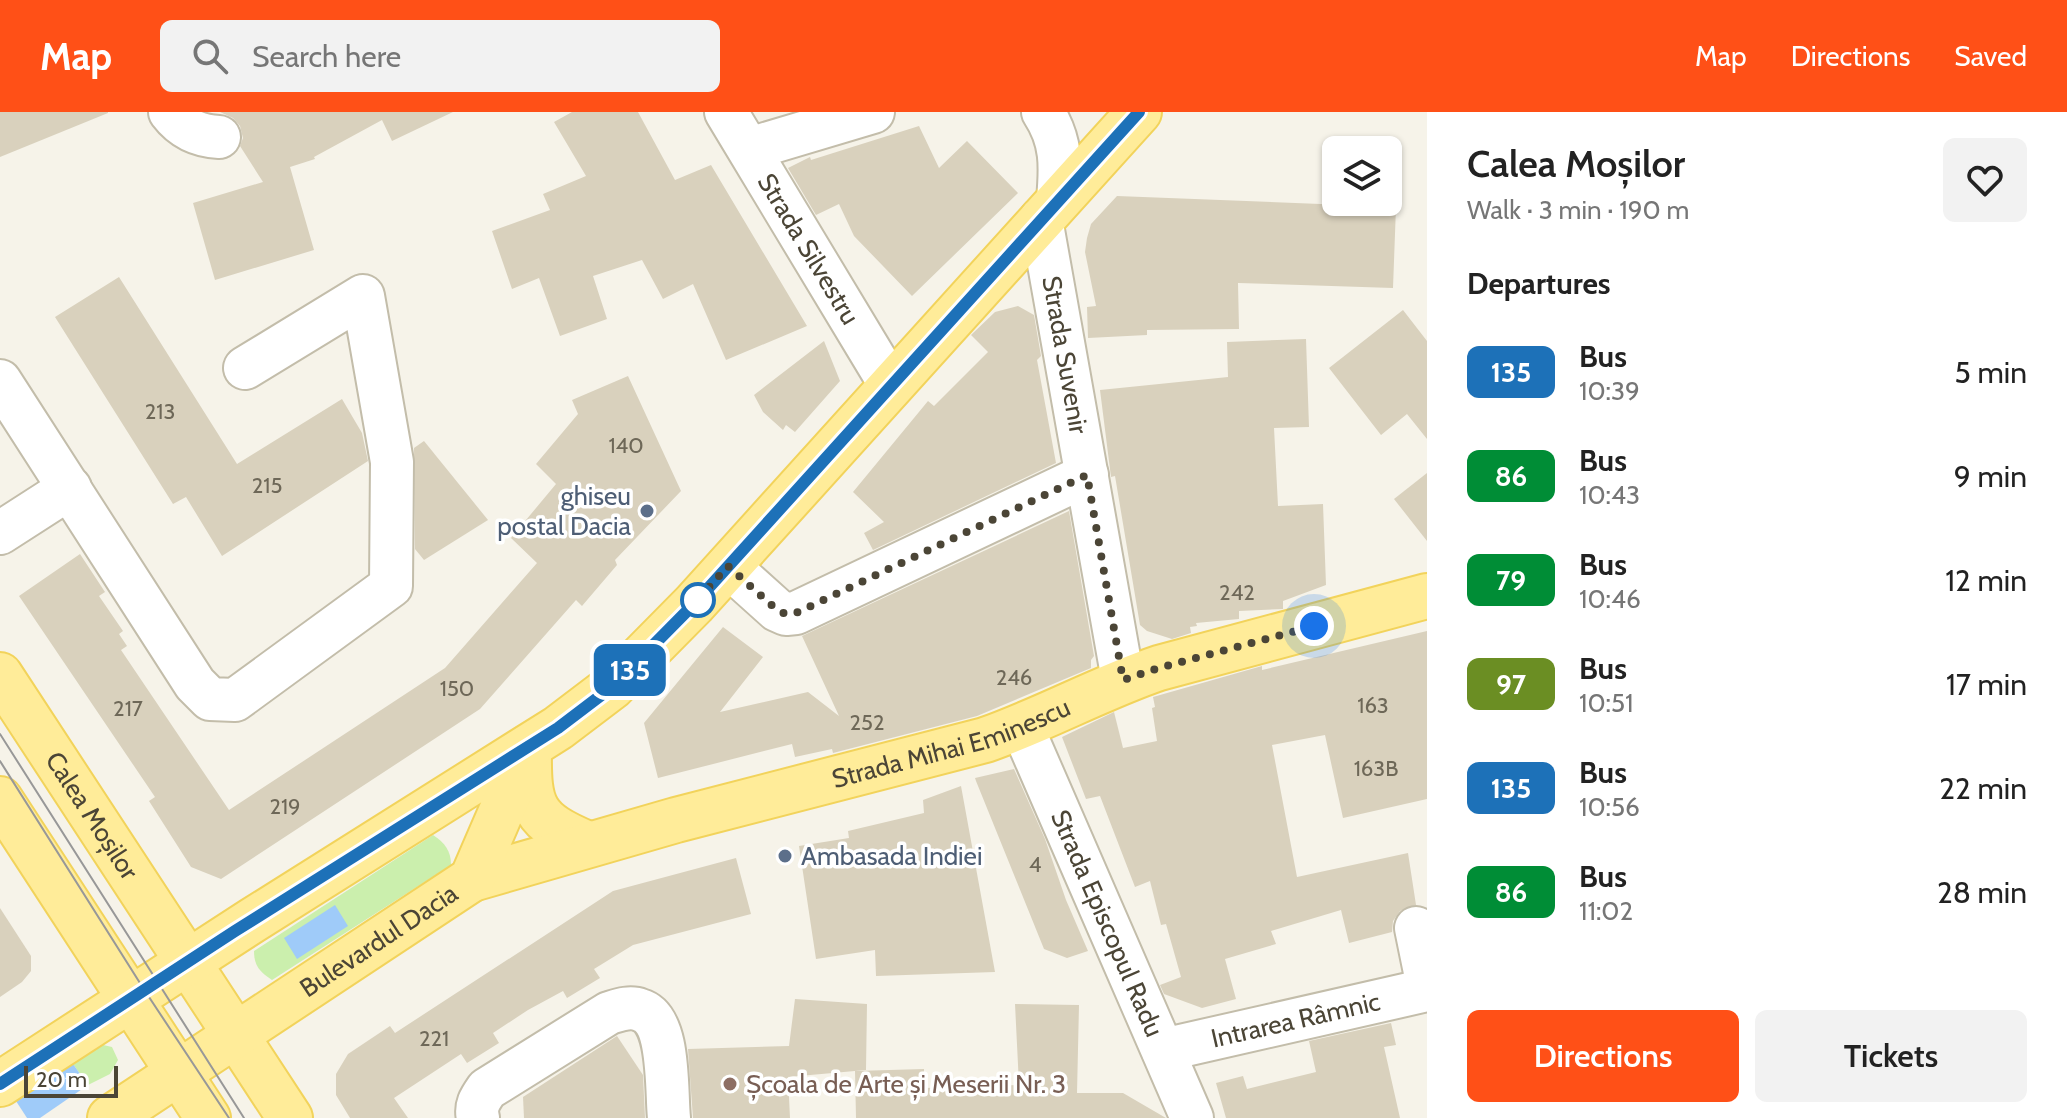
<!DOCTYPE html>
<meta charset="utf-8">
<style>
:root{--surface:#fff;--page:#f2f2f2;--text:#222;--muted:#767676;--accent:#ff5017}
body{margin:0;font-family:Cabin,sans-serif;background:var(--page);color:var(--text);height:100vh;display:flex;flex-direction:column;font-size:30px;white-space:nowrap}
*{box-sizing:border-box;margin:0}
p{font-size:26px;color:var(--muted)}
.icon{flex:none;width:44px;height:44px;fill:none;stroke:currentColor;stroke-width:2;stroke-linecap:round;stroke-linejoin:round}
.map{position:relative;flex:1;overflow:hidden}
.details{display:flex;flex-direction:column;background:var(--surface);width:640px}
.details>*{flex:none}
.badge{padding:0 16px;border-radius:12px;font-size:28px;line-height:52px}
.tools{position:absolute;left:1322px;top:24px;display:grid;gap:16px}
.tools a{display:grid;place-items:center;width:80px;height:80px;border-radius:12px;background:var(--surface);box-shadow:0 2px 6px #0004;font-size:40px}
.scale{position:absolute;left:24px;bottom:20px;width:94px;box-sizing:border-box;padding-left:8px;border:4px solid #4b4536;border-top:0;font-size:22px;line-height:28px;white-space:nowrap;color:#4b4536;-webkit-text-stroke:6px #fff;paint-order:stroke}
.you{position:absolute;width:40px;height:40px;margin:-20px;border:6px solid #fff;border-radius:50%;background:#1a73e8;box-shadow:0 0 0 12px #1a73e833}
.map>.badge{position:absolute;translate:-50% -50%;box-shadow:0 0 0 4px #fff}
h2{padding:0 40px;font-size:30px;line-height:72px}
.round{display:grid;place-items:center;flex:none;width:84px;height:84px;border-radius:12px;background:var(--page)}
.overview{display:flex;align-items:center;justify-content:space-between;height:136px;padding:0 40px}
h1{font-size:38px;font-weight:600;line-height:60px}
.cta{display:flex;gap:16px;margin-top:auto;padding:16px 40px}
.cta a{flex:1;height:92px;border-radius:12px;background:var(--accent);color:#fff;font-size:32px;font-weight:600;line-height:92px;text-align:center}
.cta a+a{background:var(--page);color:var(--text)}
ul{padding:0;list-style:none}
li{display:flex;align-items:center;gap:24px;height:104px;padding:0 40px}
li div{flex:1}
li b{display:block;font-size:30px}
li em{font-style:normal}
li .badge{min-width:88px;font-weight:700;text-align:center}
header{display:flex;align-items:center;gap:48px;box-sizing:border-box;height:112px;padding:0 40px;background:var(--accent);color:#fff}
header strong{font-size:38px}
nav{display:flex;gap:44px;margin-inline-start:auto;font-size:28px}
.search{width:560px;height:72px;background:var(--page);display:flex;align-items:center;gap:20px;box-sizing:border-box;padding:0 28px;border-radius:12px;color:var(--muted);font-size:30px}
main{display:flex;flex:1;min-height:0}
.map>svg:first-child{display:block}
.green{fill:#cbefad}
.water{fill:#9fcbf9}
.building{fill:#d9d1bd}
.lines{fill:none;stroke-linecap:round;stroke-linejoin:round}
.minor-casing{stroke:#c3bdaa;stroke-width:46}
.major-casing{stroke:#f2d35b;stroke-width:48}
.minor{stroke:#fff;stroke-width:42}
.major{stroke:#ffec99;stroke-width:44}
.tram{stroke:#989898;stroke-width:2}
.line-casing{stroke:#fff;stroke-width:18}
.line{stroke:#1d71b8;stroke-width:12}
.walk{stroke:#4b4536;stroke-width:8;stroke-dasharray:0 14.4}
.service-dot{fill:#5c6f8a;stroke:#fff;stroke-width:3}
.stop-dot{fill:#fff;stroke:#1d71b8;stroke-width:4}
.education-dot{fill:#8d6e63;stroke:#fff;stroke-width:3}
.labels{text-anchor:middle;stroke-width:7;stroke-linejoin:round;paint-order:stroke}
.number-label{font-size:22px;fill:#6e6858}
.street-label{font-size:26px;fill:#4b4536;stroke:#fff}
.service-label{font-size:26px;fill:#4e5e75;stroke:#fff;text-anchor:end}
.education-label{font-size:26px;fill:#785e54;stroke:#fff;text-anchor:start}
</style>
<header>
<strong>Map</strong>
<div class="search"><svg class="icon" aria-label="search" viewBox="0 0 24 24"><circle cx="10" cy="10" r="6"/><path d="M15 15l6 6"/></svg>Search here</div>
<nav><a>Map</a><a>Directions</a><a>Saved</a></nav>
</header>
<main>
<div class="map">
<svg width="1427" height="1006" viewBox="0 0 1427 1006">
<rect width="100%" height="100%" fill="#f6f3e9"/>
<!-- green -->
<g class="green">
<path d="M 433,723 C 445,731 451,739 451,753 L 272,868 C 260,860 254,854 254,839 Z"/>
<path d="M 99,932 L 112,935 L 118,948 L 110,962 L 88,973 L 73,952 Z"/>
</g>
<!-- water -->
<g class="water">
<path d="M 335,793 L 348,814 L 297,847 L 284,826 Z"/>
<path d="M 73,952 L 88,973 L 40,1006 L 27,1006 L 16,989 Z"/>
</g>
<!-- building -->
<g class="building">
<path d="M 0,0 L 108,0 L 108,1 L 0,45 Z"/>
<path d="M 220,0 L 453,0 L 392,29 L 382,8 L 314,45 L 315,47 L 290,55 L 314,138 L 215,168 L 193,91 L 263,70 L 240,34 L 243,26 L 240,14 L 233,6 Z"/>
<path d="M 572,0 L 638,0 L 675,68 L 711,53 L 807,214 L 726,248 L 693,172 L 663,187 L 642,148 L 593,164 L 607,207 L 560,224 L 539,166 L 512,177 L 492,119 L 550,98 L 543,82 L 586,64 L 554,10 Z"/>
<path d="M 919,14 L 939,56 L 967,29 L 1018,81 L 912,184 L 854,124 L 839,92 L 816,103 L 788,56 L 810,45 L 811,48 Z"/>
<path d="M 1117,84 L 1396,95 L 1393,176 L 1238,171 L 1239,217 L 1147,218 L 1147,223 L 1088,226 L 1087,195 L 1096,194 L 1085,140 L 1087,126 L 1091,112 Z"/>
<path d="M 119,165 L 237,352 L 342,287 L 362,321 L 368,349 L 222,444 L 186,385 L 173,392 L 55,205 Z"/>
<path d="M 1018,194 L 1034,203 L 1041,244 L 1037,248 L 1056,351 L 873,438 L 864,421 L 884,410 L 853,380 L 928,289 L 934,294 L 988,240 L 971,223 L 995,200 Z"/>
<path d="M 1403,198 L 1427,229 L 1427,327 L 1407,302 L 1381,323 L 1329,256 Z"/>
<path d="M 1306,227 L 1309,315 L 1274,316 L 1278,394 L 1323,392 L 1326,473 L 1283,489 L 1283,497 L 1239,499 L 1239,507 L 1196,511 L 1197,514 L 1190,515 L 1191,521 L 1172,527 L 1147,519 L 1140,513 L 1115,364 L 1111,365 L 1100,278 L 1228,265 L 1227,230 Z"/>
<path d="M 824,229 L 840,269 L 795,320 L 786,313 L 783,318 L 763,300 L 754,283 Z"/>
<path d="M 628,264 L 681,379 L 615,448 L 617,453 L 582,494 L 576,488 L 480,597 L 221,767 L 191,755 L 149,689 L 155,685 L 19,484 L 80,442 L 105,480 L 99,484 L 123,519 L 119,522 L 127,534 L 121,538 L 229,698 L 445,556 L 537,451 L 511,426 L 556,372 L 536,352 L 578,302 L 572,288 Z"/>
<path d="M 424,329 L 488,408 L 424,448 L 415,437 L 414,336 Z"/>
<path d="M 1427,361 L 1427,429 L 1394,387 Z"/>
<path d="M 1069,399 L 1094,544 L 1091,548 L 1091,556 L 977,604 L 833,641 L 832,637 L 795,645 L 792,632 L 658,666 L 644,611 L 723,515 L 763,545 L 720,600 L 808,580 L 839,604 L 802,524 Z"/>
<path d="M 1427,519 L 1427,687 L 1343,706 L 1325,623 L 1272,633 L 1297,765 L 1408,741 L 1416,793 L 1400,799 L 1393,809 L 1392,820 L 1349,831 L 1341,798 L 1271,819 L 1276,832 L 1225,847 L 1236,887 L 1202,896 L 1164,882 L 1160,873 L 1181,865 L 1166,812 L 1161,813 L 1150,769 L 1135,775 L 1100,684 L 1086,687 L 1062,625 L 1114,600 L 1123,636 L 1157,629 L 1152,596 L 1155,595 L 1153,585 L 1262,554 L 1262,558 Z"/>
<path d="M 1014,657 L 1045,727 L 1066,788 L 1088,839 L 1067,846 L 1044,837 L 976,669 L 975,666 Z"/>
<path d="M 961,674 L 995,860 L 876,864 L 875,838 L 816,847 L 799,734 L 849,726 L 848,719 L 924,701 L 923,688 Z"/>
<path d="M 736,746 L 751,802 L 633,833 L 594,857 L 600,866 L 567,886 L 563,879 L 528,898 L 493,921 L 499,931 L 467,951 L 461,942 L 394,986 L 408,1006 L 350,1006 L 336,983 L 336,962 L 348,942 L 390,914 L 395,921 L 613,779 Z"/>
<path d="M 0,796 L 31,844 L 31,859 L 22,870 L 0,885 Z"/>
<path d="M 795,887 L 867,892 L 866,958 L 788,965 L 790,1006 L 693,1006 L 688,937 L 789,934 Z"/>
<path d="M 1015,892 L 1079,893 L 1077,981 L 1123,981 L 1166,1006 L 856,1006 L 855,959 L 924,957 L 924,976 L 1019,973 Z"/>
<path d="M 1391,911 L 1396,933 L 1384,935 L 1400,1006 L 1226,1006 L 1216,971 L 1243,964 L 1247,977 L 1316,960 L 1309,929 Z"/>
<path d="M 617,924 L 643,963 L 645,1006 L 524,1006 L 523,985 Z"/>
</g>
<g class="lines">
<!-- minor casing -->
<g class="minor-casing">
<g id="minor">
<path d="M 170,0 C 183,17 198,24 219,25"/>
<path id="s1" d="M 726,0 L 890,272"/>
<path d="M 1043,0 C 1062,29 1061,54 1058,88"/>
<path d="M 749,37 L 873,0"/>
<path id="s2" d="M 1041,107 L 1123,568"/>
<path d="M 0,269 L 195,572 L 210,587 L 235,588 L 391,474 L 392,350 L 363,184 L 245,256"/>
<path d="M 0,421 L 70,376"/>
<path d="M 728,454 L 777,498 L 786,502 L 796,501 L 1087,363"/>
<path id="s3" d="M 1022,615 L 1192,1006"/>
<path d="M 1416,816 L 1427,870"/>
<path id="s4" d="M 1163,938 L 1427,878"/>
<path d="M 478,1006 C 475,994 480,987 487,977 L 609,901 C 619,898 630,894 640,898 C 671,907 666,978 669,1006"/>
</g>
</g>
<!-- major casing -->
<g class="major-casing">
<g id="major">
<path id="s5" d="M 0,563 L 290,1006"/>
<path d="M 529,637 C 528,696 533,709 588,732"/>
<path d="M 0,687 L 208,1006"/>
<path id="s6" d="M 472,767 L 676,708 L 985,628 C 1045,607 1100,576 1159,556 L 1427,484"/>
<path d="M 0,972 L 253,808 L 558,616 L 612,575 L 694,492 L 1139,0"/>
<path id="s7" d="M 110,1006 L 472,767 L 529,635"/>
</g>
</g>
<!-- minor -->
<use href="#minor" class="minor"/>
<!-- major -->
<use href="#major" class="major"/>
<!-- tram -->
<g class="tram">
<path d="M 0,622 L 244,1006"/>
<path d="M 0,649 L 145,879 L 229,1006"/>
</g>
</g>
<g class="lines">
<!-- line casing -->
<g class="line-casing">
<path id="line" d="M 0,972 L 235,819 L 558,616 L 612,575 L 694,492 L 1139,0"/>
</g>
<!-- line -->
<use href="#line" class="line"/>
<!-- walk -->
<path class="walk" d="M 698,488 L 694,492 L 728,454 L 777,498 L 786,502 L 796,501 L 1087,363 L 1123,568 L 1159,556 L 1314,514"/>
</g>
<!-- markers -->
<g class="service-dot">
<circle cx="647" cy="399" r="8"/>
<circle cx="785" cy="744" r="8"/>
</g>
<circle class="stop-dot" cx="698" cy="488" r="16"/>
<circle class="education-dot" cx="730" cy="972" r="8"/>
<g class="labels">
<!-- number labels -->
<g class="number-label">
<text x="160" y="307">213</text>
<text x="626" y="341">140</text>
<text x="267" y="381">215</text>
<text x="1237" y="488">242</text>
<text x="1014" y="573">246</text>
<text x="457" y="584">150</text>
<text x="1373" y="601">163</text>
<text x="128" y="604">217</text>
<text x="867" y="618">252</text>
<text x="1376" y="664">163B</text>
<text x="285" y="702">219</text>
<text x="1035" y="760">4</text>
<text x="434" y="934">221</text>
</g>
<!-- street labels -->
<g class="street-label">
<text dy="9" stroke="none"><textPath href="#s1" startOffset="160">Strada Silvestru</textPath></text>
<text dy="9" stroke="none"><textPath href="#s2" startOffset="138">Strada Suvenir</textPath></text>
<text dy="9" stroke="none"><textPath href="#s6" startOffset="498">Strada Mihai Eminescu</textPath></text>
<text dy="9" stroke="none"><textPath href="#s5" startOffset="168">Calea Moșilor</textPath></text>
<text dy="9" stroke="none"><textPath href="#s3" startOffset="214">Strada Episcopul Radu</textPath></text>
<text dy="9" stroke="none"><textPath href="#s7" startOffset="322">Bulevardul Dacia</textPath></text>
<text dy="9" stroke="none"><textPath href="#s4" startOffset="136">Intrarea Râmnic</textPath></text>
</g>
<!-- service labels -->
<g class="service-label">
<text x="631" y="393">ghiseu<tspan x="631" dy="30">postal Dacia</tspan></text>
<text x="801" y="753" text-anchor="start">Ambasada Indiei</text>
</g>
<!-- education labels -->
<g class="education-label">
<text x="746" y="981">Școala de Arte și Meserii Nr. 3</text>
</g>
</g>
</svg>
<div class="tools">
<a><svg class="icon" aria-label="layers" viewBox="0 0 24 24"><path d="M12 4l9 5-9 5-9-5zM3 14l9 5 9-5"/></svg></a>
</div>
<div class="scale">20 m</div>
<div class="you" style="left:1314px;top:514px"></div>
<b class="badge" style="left:630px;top:558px;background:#1d71b8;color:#fff">135</b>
</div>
<section class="details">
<div class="overview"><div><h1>Calea Moșilor</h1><p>Walk · 3 min · 190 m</p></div><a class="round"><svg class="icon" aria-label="heart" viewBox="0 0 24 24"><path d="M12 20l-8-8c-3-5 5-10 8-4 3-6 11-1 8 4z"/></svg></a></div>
<h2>Departures</h2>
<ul>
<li><span class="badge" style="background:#1d71b8;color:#fff">135</span><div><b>Bus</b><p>10:39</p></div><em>5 min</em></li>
<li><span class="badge" style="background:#008d36;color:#fff">86</span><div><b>Bus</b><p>10:43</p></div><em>9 min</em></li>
<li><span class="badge" style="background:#008d36;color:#fff">79</span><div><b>Bus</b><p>10:46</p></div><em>12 min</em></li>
<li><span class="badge" style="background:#6b8e23;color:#fff">97</span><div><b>Bus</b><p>10:51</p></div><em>17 min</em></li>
<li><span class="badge" style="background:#1d71b8;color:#fff">135</span><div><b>Bus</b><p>10:56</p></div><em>22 min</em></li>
<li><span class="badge" style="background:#008d36;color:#fff">86</span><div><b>Bus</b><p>11:02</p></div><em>28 min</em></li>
</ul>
<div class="cta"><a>Directions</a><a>Tickets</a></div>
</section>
</main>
